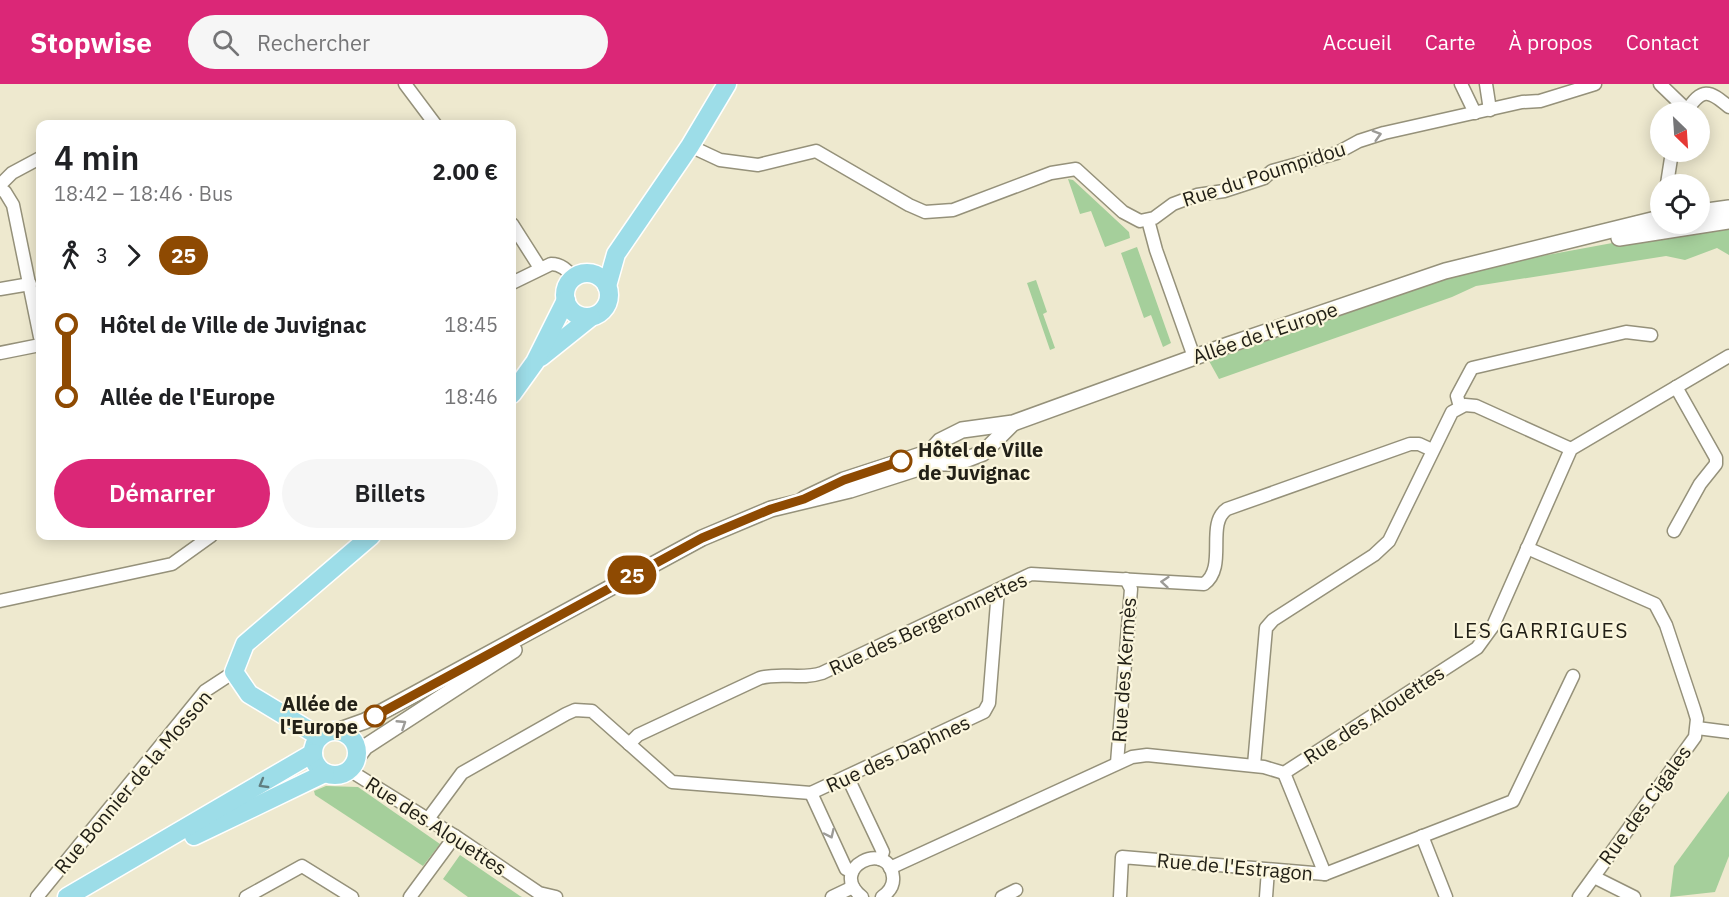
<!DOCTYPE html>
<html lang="fr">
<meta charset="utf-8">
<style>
:root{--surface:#fff;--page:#f6f6f6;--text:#202124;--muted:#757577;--accent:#db2777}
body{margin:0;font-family:"IBM Plex Sans",sans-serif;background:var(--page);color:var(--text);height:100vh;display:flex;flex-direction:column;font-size:22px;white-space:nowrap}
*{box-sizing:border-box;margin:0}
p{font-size:20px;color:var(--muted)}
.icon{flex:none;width:33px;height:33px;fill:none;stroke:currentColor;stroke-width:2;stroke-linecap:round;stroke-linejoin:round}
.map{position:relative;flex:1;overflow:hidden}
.sheet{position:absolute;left:36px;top:36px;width:480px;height:420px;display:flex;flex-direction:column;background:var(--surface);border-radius:12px;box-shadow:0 3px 15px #0003}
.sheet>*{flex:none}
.badge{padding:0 12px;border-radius:20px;font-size:21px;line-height:39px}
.needle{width:39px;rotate:155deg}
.buttons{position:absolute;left:1650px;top:18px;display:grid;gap:12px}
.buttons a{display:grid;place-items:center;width:60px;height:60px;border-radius:50%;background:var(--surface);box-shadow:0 3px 15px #0003;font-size:30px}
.map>.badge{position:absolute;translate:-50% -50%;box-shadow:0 0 0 3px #fff}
.legs{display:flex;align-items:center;gap:9px;height:66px;padding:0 18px;font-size:20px}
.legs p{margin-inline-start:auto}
.summary{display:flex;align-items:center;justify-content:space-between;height:102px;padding:0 18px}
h1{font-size:33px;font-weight:600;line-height:45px}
.button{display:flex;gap:12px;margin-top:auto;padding:12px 18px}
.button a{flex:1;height:69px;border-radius:36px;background:var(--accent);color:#fff;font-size:24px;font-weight:600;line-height:69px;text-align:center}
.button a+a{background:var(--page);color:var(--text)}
ul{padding:0 18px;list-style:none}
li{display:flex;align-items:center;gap:21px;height:72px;font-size:22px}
li i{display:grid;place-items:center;width:9px;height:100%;margin:0 8px;background:currentColor}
li i::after{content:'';width:15px;height:15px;margin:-8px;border:4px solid;border-radius:50%;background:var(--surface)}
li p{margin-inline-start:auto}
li:first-child i{background:linear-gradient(#0000 50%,currentColor 0)}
li:last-child i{background:linear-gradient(currentColor 50%,#0000 0)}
header{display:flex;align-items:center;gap:36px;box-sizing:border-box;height:84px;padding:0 30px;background:var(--accent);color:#fff}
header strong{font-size:28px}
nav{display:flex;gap:33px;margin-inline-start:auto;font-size:21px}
.search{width:420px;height:54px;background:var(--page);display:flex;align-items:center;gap:15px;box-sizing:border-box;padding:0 21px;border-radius:33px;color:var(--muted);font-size:22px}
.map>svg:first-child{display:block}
.green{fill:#a5cf9b}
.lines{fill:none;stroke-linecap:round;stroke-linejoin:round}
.minor-casing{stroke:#95917a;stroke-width:15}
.tertiary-casing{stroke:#95917a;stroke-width:18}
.primary-casing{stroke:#fff;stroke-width:21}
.minor{stroke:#fff;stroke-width:12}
.tertiary{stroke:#fff;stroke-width:15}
.primary{stroke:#9ddde8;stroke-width:18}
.oneway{stroke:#9c9b97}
.oneway2{stroke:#607e80}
.line-1-casing{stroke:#fff;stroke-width:14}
.line-1{stroke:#8e4a02;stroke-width:9}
.stop-1-dot{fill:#fff;stroke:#8e4a02;stroke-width:3}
.labels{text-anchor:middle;stroke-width:4.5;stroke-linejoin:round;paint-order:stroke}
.street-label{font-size:20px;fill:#222017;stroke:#fbf6dd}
.stop-label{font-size:20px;font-weight:bold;fill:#222017;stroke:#fbf6dd;text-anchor:start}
.neighbourhood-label{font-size:21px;letter-spacing:1.5px;fill:#222017;stroke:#fbf6dd}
</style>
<header>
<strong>Stopwise</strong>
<div class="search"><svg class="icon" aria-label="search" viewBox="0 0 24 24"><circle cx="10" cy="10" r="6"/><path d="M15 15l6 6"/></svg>Rechercher</div>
<nav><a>Accueil</a><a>Carte</a><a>À propos</a><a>Contact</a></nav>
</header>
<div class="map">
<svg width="1729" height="813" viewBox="0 0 1729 813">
<rect width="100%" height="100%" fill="#eee9cf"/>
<!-- green -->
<g class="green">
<path d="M 1068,95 L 1073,96 L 1129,148 L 1130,154 L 1105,163 L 1091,127 L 1080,130 Z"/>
<path d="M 1729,142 L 1729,171 L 1717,164 L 1685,176 L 1666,172 L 1476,202 L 1452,213 L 1219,295 L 1209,277 L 1482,183 L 1672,148 Z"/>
<path d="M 1137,163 L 1171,259 L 1163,263 L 1151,231 L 1144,234 L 1121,169 Z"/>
<path d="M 1036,196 L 1047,228 L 1043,230 L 1055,264 L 1050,266 L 1027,199 Z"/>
<path d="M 326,702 L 358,703 L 440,760 L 423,782 L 315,711 L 314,707 Z"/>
<path d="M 1729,707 L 1729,772 L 1715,808 L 1670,813 L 1674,782 Z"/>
<path d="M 460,771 L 520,812 L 522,813 L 468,813 L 443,795 Z"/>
</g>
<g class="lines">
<!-- minor casing -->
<g class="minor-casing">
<g id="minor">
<path d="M 405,0 L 435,40"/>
<path d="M 1461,0 L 1475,29"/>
<path d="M 1486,0 L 1490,26"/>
<path d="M 1660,0 L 1687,26"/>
<path d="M 1686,28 C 1702,3 1709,6 1729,23"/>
<path d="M 690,62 L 720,76 L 758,81 L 816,67 L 909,121 L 925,128 L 953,126 L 1051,89 L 1076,85 L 1123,128 L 1140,137 L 1154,134 L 1173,120 L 1197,111 L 1224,107 L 1264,94 L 1272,87 L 1337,69 L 1359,57 L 1384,49 L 1522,18 L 1540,17 L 1595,0"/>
<path d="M 1667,100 L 1672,68"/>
<path d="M 0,101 L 12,89 L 40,74"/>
<path d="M 0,105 L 5,108 L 13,121 L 40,253"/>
<path d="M 1148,136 L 1156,166 L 1194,273"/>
<path d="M 512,140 L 540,184"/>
<path d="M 512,199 L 551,180 C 561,180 567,186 574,194"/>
<path d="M 0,205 L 30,200"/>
<path d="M 0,269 L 40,261"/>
<path d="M 1460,323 L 1457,312 L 1472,284 L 1626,248 L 1651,251"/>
<path d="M 1674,447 L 1700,400 L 1716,380 L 1716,374 L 1676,303"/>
<path d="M 1527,464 L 1655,520 L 1666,541 L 1694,625 L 1697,635 L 1695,653 L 1579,813"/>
<path d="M 0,517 L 172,480 L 211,452"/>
<path d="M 1697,644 L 1729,648"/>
<path d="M 629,660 L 638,651 L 760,594 C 781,588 801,596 822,589 L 1031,490 L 1204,500 C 1228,483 1205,440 1227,425 L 1410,360 L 1419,360 L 1432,366"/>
<path d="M 1117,679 L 1131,505 L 1126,495"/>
<path d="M 1254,681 L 1266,544 L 1273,536 L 1374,471 L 1389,457 L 1452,328 L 1465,321 L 1476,322 L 1571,365"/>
<path d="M 349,686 L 455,752 L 539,809 L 556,813"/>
<path d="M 1284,689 L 1325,790"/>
<path d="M 848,694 L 883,768 L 880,775"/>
<path d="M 811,709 L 846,785 L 852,788"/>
<path d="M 428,735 L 462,689 L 566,630 L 575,626 L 592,627 L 672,698 L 811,709 L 984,628 L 989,619 L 998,506"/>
<path d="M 1422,752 L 1446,813"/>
<path d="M 890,784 L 1132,673 L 1147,671 L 1264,683 L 1284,689 L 1477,564 L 1493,542 L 1571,365 L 1729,272"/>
<path d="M 1594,793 L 1634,813"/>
<path d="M 37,813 L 205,607 L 234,588"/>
<path d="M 246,813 L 302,782 L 352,813"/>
<path d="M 410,813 L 455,752"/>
<path d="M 832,813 L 853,803"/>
<path d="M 862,813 C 826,784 889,754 893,793 C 894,802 889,808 882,813"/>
<path d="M 1002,813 L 1016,806"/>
<path d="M 1120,813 L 1122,773 L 1325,790 L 1513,717 L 1573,592"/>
<path d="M 1266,813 L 1268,786"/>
</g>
</g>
<!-- tertiary casing -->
<g class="tertiary-casing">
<g id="tertiary">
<path d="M 1700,128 L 1729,124"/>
<path d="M 1619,154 L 1729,137"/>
<path d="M 804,415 L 844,396 L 930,368 L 940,357 L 962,346 L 1013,339 L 1228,261 L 1445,187 L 1660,134"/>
<path d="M 337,647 L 365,637 L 702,454 L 771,425 L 850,406 L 934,379 L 957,379 L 983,369 L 1012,340"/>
<path d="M 356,675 L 365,663 L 514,566"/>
</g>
</g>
<!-- primary casing -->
<g class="primary-casing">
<g id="primary">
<circle cx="587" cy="211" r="22"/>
<path d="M 607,202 L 616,170 L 690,62 L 727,0"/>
<path d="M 541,273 L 591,233"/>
<path d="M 512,310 L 535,278 L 566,216"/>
<circle cx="335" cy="669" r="22"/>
<path d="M 320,653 L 249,610 L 234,588 L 245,560 L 371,452"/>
<path d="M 194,752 L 325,689"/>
<path d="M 67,813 L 313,669"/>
</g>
</g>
<!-- minor -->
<use href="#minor" class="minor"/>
<!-- tertiary -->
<use href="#tertiary" class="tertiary"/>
<!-- primary -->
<use href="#primary" class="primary"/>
</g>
<!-- one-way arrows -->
<defs><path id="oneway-chevron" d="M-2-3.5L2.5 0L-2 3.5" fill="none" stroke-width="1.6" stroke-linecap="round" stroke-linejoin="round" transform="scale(1.5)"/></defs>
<g class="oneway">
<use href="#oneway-chevron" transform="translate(1377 51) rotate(-16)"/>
<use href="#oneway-chevron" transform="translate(1165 498) rotate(-175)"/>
<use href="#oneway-chevron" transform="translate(402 640) rotate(-33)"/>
<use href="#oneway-chevron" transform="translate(830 750) rotate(65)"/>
</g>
<use class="oneway2" href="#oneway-chevron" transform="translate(263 700) rotate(150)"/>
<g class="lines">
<!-- line-1 casing -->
<g class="line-1-casing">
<path id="line-1" d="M 375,632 L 702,454 L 771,425 L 804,415 L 844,396 L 901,377"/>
</g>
<!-- line-1 -->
<use href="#line-1" class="line-1"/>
</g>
<!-- markers -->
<g class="stop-1-dot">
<circle cx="901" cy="377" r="10"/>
<circle cx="375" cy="632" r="10"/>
</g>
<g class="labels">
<!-- street labels -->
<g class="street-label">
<text transform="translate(1264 90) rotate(-18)" y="7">Rue du Poumpidou</text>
<text transform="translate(1265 249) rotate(-19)" y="7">Allée de l'Europe</text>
<text transform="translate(928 540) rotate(-25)" y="7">Rue des Bergeronnettes</text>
<text transform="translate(1124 586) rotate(-86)" y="7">Rue des Kermès</text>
<text transform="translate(1374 631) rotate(-33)" y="7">Rue des Alouettes</text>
<text transform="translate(898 670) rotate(-25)" y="7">Rue des Daphnes</text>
<text transform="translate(133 698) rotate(-50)" y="7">Rue Bonnier de la Mosson</text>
<text transform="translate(1645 721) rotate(-54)" y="7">Rue des Cigales</text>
<text transform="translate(436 742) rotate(33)" y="7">Rue des Alouettes</text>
<text transform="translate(1235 783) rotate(5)" y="7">Rue de l'Estragon</text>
</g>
<!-- stop labels -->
<g class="stop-label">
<text x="918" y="373">Hôtel de Ville<tspan x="918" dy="23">de Juvignac</tspan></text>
<text x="358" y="627" text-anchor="end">Allée de<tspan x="358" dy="23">l'Europe</tspan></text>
</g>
<!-- neighbourhood labels -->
<g class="neighbourhood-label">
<text x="1541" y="554">LES GARRIGUES</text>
</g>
</g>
</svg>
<div class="buttons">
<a><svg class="needle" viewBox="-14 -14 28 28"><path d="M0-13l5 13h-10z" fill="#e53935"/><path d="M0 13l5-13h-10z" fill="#757577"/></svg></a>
<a><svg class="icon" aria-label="locate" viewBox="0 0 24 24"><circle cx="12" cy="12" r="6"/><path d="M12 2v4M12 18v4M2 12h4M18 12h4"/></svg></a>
</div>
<b class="badge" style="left:632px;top:491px;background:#8e4a02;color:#fff">25</b>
<section class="sheet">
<div class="summary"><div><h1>4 min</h1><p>18:42 – 18:46 · Bus</p></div><b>2.00 €</b></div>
<div class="legs"><svg class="icon" aria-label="walk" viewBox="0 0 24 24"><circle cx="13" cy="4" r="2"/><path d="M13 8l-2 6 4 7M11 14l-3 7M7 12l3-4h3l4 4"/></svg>3<svg class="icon" aria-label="forward" viewBox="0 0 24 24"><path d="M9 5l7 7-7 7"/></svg><b class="badge" style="background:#8e4a02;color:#fff">25</b></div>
<ul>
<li><i style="color:#8e4a02"></i><b>Hôtel de Ville de Juvignac</b><p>18:45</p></li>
<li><i style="color:#8e4a02"></i><b>Allée de l'Europe</b><p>18:46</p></li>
</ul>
<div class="button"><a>Démarrer</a><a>Billets</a></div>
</section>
</div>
